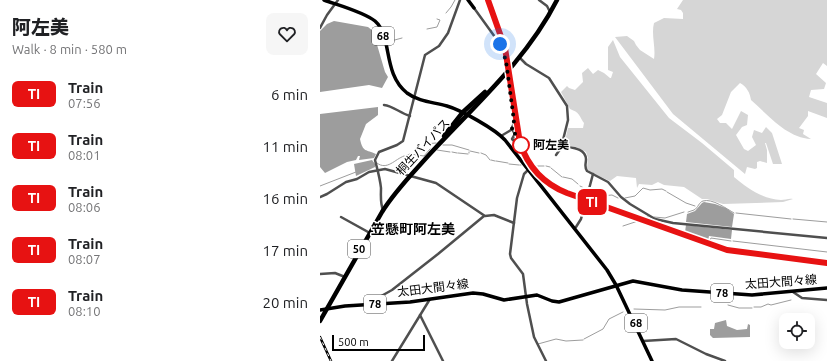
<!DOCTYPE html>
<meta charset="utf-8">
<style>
:root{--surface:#fff;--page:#f6f6f6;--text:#202124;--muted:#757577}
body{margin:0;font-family:Ubuntu,"Noto Sans JP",sans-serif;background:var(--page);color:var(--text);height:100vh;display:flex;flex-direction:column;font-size:15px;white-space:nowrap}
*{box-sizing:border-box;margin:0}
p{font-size:13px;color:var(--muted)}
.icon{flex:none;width:22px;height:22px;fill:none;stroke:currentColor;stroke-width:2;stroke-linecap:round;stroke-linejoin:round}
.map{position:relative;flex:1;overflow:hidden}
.details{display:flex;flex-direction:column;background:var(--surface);width:320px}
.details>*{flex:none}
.badge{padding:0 8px;border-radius:6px;font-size:14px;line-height:26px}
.fabs{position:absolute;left:459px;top:313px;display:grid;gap:8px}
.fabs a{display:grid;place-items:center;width:36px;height:36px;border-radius:8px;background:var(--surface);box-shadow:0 4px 16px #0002;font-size:20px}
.scale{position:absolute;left:12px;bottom:10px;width:93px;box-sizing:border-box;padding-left:4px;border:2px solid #000;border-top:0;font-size:11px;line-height:14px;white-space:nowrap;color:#000;-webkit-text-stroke:3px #fff;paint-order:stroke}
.you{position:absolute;width:20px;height:20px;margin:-10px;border:3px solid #fff;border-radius:50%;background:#1a73e8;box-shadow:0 0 0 6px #1a73e833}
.map>.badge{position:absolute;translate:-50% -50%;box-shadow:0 0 0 2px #fff}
.round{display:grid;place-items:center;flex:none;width:42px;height:42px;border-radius:8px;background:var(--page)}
.headline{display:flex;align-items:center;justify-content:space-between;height:68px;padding:0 12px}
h1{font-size:19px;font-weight:800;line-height:30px}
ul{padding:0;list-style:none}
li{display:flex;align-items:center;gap:12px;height:52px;padding:0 12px}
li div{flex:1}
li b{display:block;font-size:15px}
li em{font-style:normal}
li .badge{min-width:44px;font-weight:700;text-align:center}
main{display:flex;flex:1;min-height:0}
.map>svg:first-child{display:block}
.green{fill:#d6d6d6}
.water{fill:#9d9d9d}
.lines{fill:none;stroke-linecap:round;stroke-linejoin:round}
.stream{stroke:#9d9d9d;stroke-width:1}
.minor{stroke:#4f4f4f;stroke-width:2.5}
.major{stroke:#000;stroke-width:3.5}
.highway{stroke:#000;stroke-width:4.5}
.rail-casing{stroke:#000;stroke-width:2.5}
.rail{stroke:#fff;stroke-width:1;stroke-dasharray:3;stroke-linecap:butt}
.line-casing{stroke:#fff;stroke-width:9}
.line{stroke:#e71212;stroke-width:6}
.walk{stroke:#000;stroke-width:4;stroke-dasharray:0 7.2}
.stop-dot{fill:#fff;stroke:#e71212;stroke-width:2}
.labels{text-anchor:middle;stroke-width:3;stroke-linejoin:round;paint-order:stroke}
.shield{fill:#fff;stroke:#4c4c4c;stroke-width:1}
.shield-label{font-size:11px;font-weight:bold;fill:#000}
.stop-label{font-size:12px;font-weight:bold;fill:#000;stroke:#fff;text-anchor:start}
.street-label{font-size:12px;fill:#000;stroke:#fff}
.quarter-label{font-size:14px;font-weight:bold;fill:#000;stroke:#fff}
</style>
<main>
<section class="details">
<div class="headline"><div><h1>阿左美</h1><p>Walk · 8 min · 580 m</p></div><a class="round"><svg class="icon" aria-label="heart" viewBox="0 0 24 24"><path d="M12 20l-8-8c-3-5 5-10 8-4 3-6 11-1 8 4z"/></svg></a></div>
<ul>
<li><span class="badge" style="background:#e71212;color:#fff">TI</span><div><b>Train</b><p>07:56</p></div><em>6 min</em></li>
<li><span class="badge" style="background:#e71212;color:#fff">TI</span><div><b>Train</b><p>08:01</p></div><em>11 min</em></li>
<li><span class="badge" style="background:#e71212;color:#fff">TI</span><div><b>Train</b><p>08:06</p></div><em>16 min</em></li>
<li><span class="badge" style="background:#e71212;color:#fff">TI</span><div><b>Train</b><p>08:07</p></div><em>17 min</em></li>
<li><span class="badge" style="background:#e71212;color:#fff">TI</span><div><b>Train</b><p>08:10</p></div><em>20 min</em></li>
</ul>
</section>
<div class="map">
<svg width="507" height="361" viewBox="0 0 507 361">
<rect width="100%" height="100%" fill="#fff"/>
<!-- green -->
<g class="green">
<path d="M 363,0 L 507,0 L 507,66 L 503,63 L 496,74 L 506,83 L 504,89 L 491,90 L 489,97 L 507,103 L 507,118 L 488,111 L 488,116 L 479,128 L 484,130 L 483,134 L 491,139 C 467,138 448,115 431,100 C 430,93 427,87 420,83 L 411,92 L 402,115 L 397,119 L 400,123 L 406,123 L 412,129 L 421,111 L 428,115 L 427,125 L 422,127 L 416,135 L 424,149 L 428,151 L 436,145 L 432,137 L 434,130 L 442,133 L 446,127 L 452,133 L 462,164 L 453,164 L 446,143 L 445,143 L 447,150 L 447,163 L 440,161 L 437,162 L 437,168 L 435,169 L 427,167 L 425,174 L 353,114 L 295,37 L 307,36 L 314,41 L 316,45 L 320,50 L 334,59 C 336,47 331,35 334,23 L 344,18 L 363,19 L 363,13 L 361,10 L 357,9 Z"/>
<path d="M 293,40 L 300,57 L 349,118 L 382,143 L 414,170 L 414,177 C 427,188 442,199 461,200 C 465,200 469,198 473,199 L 463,202 L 403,204 L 387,199 L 382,199 L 364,187 L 344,185 L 338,182 L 332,185 L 319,184 L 317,188 L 316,178 L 297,176 L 290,181 L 270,172 L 267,168 L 268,158 L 266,152 L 256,147 L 244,145 L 248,128 L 263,128 L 264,123 C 258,114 260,113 250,109 L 241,92 L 247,86 L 249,88 L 255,90 L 263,82 L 262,73 L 268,68 L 273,74 L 278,70 L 284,73 L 290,78 L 291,78 L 293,72 L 288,70 L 288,47 Z"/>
</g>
<!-- water -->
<g class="water">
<path d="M 14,21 L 48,27 L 53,31 L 65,72 L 68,77 L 62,88 L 49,85 L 0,92 L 0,31 L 7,24 Z"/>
<path d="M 58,107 L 58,115 L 46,124 L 40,139 C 43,153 46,149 56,154 L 54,158 L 39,160 L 40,156 L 38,156 L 36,160 L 27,162 L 5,173 L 0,167 L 0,114 Z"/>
<path d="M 52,160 L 55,164 L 55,167 L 36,176 L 34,164 Z"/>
<path d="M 384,202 L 395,204 L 406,208 L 414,214 L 412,227 L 366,222 L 367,214 L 375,211 L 382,203 Z"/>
<path d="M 366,225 L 412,230 L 411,239 L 389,236 L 388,241 L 365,232 Z"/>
<path d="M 406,320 L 407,326 L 417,330 L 427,329 L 428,324 L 430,325 L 430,337 L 393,338 L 390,335 L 390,329 L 394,329 L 395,323 Z"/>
</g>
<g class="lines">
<!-- stream -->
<g class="stream">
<path d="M 126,13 L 131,7 L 135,0"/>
<path d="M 107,29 L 117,27 L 120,20 L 117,19"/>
<path d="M 71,41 L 82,38"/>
<path d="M 105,144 L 116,143"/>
<path d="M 123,145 L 132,145 L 149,150"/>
<path d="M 117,150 L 130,152"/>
<path d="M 150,151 L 159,153"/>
<path d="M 132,152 L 137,153"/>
<path d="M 138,153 L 148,154"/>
<path d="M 149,153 L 149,152"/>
<path d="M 161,153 L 166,155 L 170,160"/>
<path d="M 85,156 L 90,154 L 104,156 L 110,149"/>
<path d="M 171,160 L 175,161"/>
<path d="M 176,161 L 188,163"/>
<path d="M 57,163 C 67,171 75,159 84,156"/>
<path d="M 189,164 L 199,165"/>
<path d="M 200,165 L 201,165"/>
<path d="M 212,165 L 217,166"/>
<path d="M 218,166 L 224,166"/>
<path d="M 226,166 L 230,167"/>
<path d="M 231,168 L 242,177"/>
<path d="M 243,177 L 252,179 L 258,184"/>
<path d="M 0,186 L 36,172"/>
<path d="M 260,186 L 266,189"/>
<path d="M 270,191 L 278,193 L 281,196 L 292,195 L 298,198"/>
<path d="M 347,192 L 366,203 L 375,206"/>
<path d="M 305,198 L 315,196 L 323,188 L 330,190 L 342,189 L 346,191"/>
<path d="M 368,212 C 370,211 372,211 374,210 C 378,208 379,202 383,201 C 392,198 407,209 414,213"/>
<path d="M 416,213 L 471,219"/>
<path d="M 334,217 L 345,218 L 364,212"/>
<path d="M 321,219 L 328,217"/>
<path d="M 473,219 L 507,222"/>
<path d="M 303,226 L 321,220"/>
<path d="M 413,241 L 507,252"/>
<path d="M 389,242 L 391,238 L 411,241"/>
<path d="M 408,305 L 419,308 L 432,308"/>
<path d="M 434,307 L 441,307 L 448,304 L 451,305 L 471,300"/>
<path d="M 314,309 L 345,310 L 359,307 L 381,307"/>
<path d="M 264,339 L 283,329 L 289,319 L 303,312"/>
<path d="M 218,344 L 236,339 L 246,341 L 263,340"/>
</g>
<!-- minor -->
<g class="minor">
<path d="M 219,0 L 227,6 L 230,12"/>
<path d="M 154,8 L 180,44 L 184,52 L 194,123 L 191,130 L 181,136"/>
<path d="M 0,28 L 7,15 L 18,0"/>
<path d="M 199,57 L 206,64 L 229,78 L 247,106 L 248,120 L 241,148 L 236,155"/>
<path d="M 64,105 C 73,106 80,113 90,116"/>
<path d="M 192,129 L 195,131 L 196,139 L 194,141 L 192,139 L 195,134 Z"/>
<path d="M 242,146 C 250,148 265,147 266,159 C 266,164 264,167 267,171 L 288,182 L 301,197 L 310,204 L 335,219 L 353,223 L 507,238"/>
<path d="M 210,168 L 204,174 L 197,198 L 190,254 L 191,258 L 203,274 L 207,304 L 214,337 L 226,361"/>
<path d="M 0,197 L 7,194 L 26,182 L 37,179 L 49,172 L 65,169 L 116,183 L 165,216 L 174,215 L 194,223"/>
<path d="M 63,210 C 60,203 61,195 61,188 C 60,178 57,168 55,160 L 59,152 L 77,145 L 83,141 L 105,55 L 119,46 L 128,33 L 140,0"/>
<path d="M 256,227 L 261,219 L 273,174"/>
<path d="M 48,232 L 21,217 L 50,233"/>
<path d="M 0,274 L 15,273 L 25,277"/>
<path d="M 473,292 L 482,298 L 507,300"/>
<path d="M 47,304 L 72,290 L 118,254 L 164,216"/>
<path d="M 100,315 L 123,361"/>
<path d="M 323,341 L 356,339 L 386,354 L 405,361"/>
<path d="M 72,361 L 110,299"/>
</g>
<!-- major -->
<g class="major">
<path d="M 4,0 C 18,5 44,12 55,21 C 73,37 62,73 87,93 C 99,102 113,102 127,106 C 141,110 175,129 185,140 L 287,270 L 296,285 L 332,361"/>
<path d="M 148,0 L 154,8"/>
<path d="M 0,310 L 25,306 L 90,302 L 153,293 L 163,294 L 184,300 L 217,295 L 232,301 L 239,302 L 313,281 L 362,290 L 432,295 L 507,288"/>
</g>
<!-- highway -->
<g class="highway">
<path d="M 124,136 L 143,112 L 165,92"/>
<path d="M 0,321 L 62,212 C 75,191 92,174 108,156 C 154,106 206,61 237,0"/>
</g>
<!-- rail casing -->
<g class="rail-casing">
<g id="rail">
<path d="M 168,0 L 185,48 L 200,143 C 208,167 224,183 247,193 L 407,250 L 507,263"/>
<path d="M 0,337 L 11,361"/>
</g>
</g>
<!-- rail -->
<use href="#rail" class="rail"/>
</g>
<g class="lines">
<!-- line casing -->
<g class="line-casing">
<path id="line" d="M 168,0 L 185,48 L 200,143 C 208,167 224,184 247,193 L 407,250 L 507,263"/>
</g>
<!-- line -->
<use href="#line" class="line"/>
<!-- walk -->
<path class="walk" d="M 180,44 L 186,61 L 194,121 L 192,129 L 195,130 L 195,140 L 201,145"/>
</g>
<!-- markers -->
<circle class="stop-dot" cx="201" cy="145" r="8"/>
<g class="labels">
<!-- shield labels -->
<g class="shield">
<rect x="52" y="27" width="22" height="18" rx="3"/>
<rect x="28" y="240" width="22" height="18" rx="3"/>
<rect x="391" y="284" width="22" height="18" rx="3"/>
<rect x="44" y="295" width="22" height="18" rx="3"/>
<rect x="305" y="314" width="22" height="18" rx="3"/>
</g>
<g class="shield-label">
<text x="63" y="40">68</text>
<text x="39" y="253">50</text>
<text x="402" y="297">78</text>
<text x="55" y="308">78</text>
<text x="316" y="327">68</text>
</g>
<!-- stop labels -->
<g class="stop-label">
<text x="213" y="149">阿左美</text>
</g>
<!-- street labels -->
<g class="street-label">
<text transform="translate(103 147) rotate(-47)" y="4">桐生バイパス</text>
<text transform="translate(461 282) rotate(-4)" y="4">太田大間々線</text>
<text transform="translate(113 288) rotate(-7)" y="4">太田大間々線</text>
</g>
<!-- quarter labels -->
<g class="quarter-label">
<text x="93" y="234">笠懸町阿左美</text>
</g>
</g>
</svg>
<div class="fabs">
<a><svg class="icon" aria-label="locate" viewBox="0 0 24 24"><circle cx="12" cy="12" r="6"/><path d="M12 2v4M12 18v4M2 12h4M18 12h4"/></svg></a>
</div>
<div class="scale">500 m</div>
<div class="you" style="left:180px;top:44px"></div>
<b class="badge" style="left:272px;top:202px;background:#e71212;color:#fff">TI</b>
</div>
</main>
